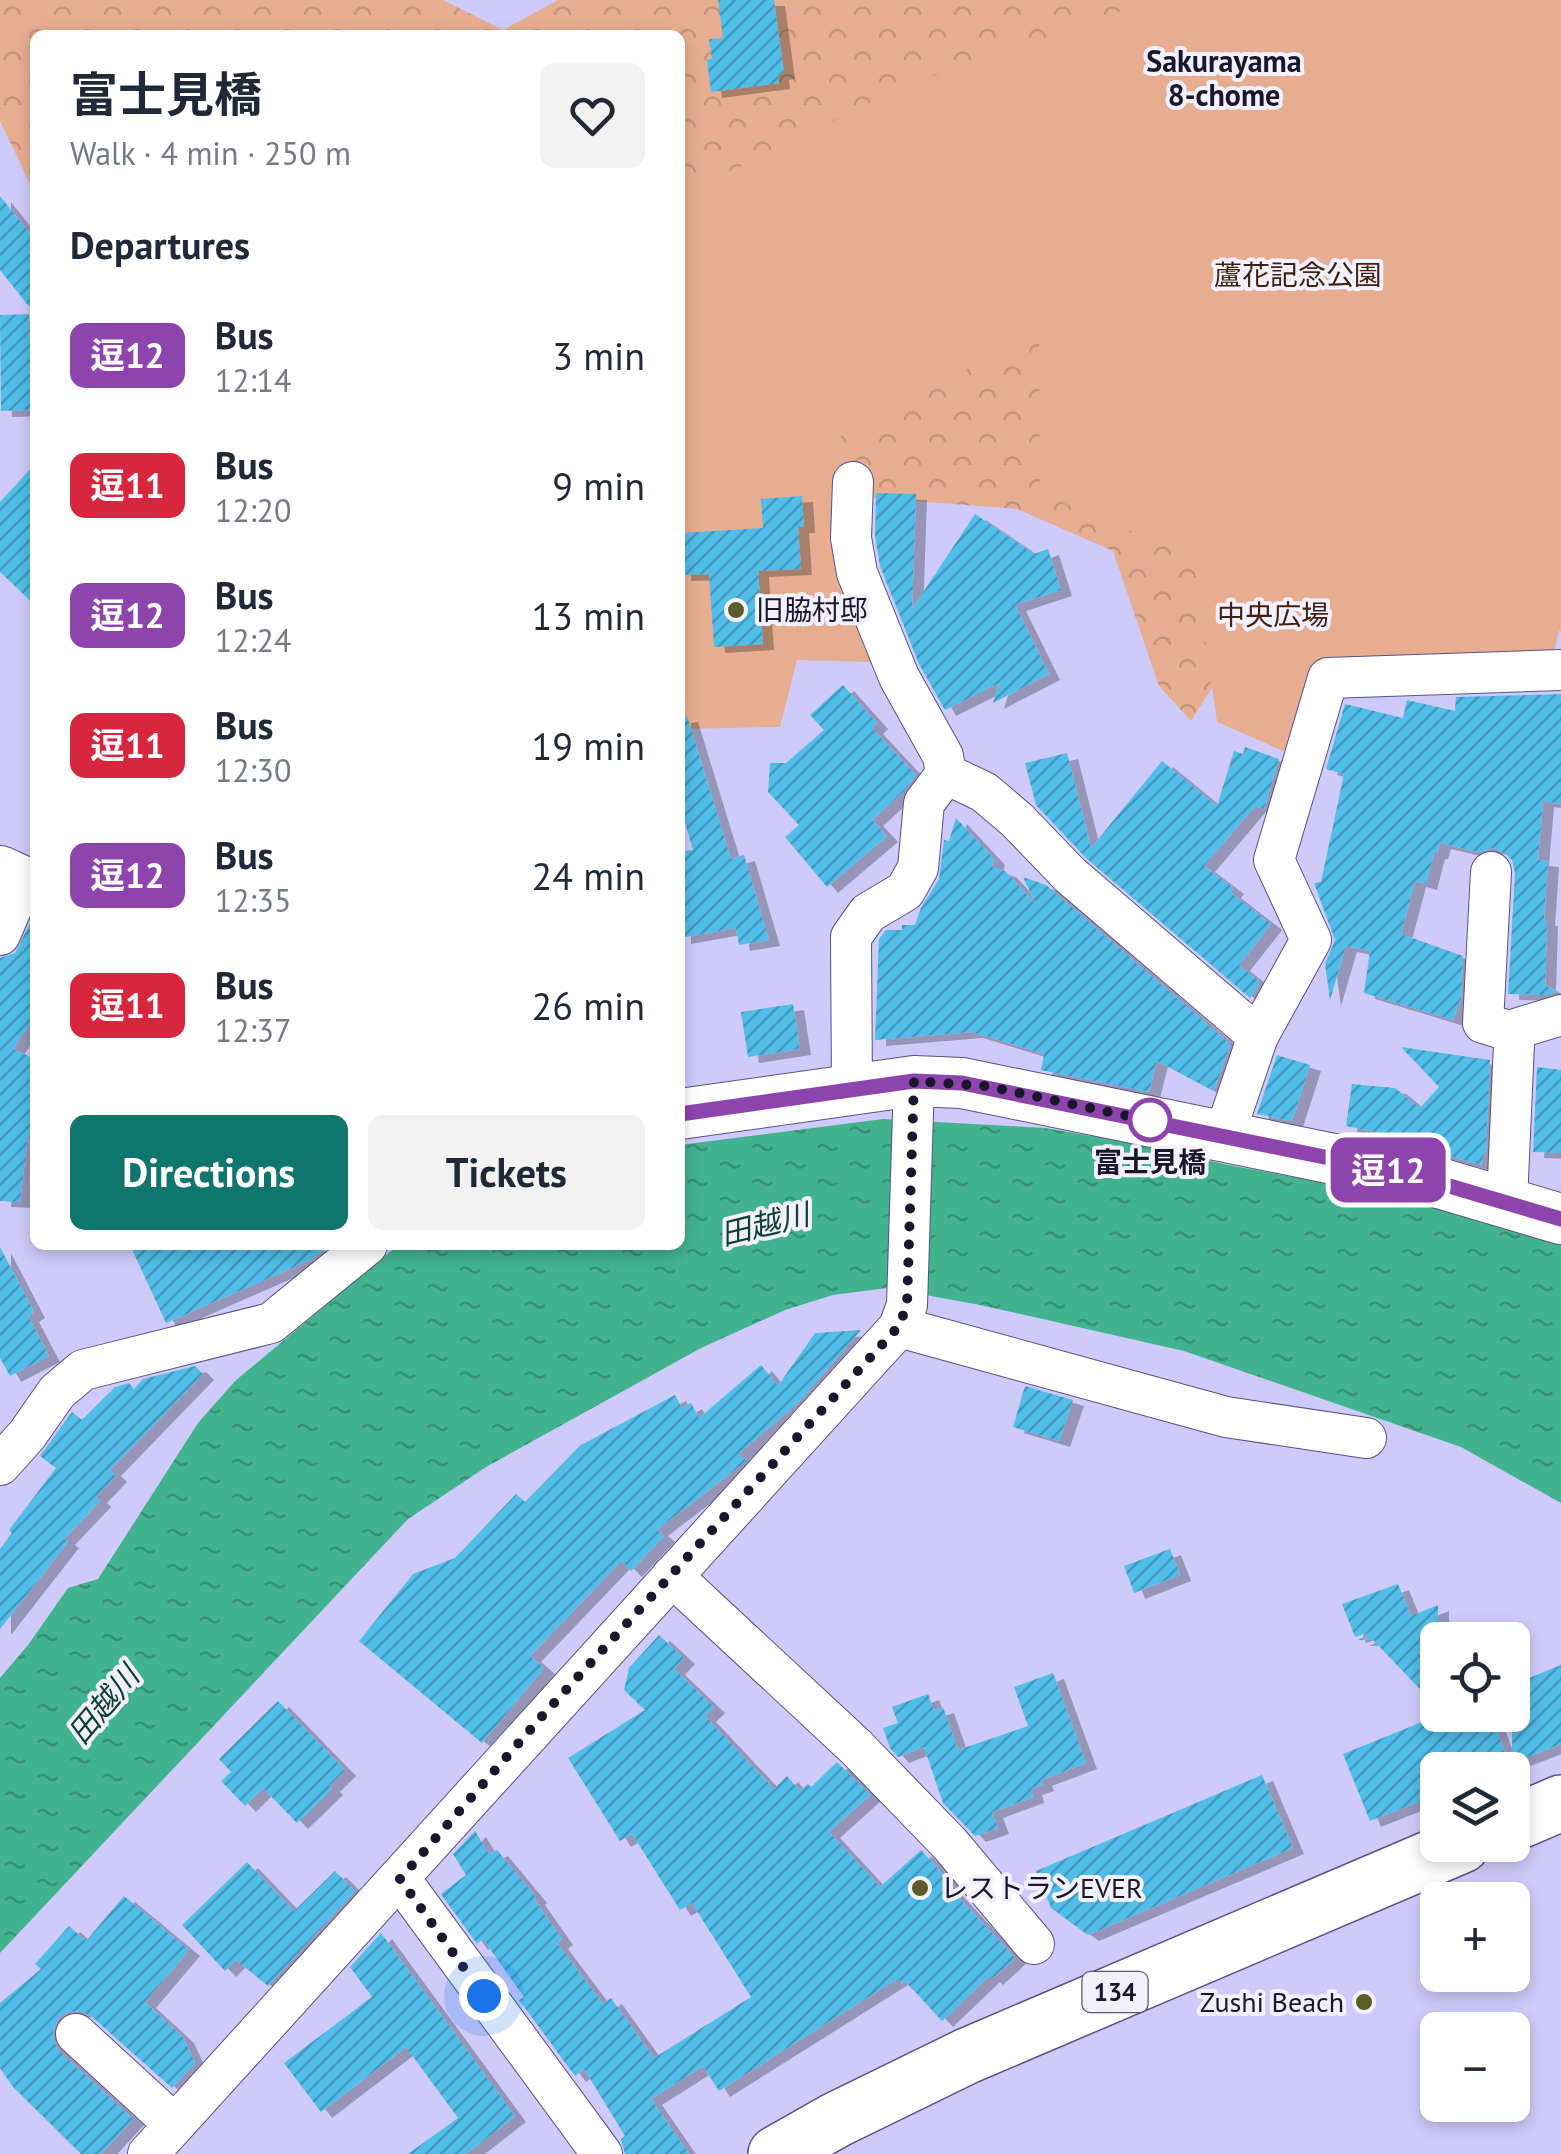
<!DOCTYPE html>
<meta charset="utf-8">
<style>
:root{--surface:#fff;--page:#f2f2f3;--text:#1f2937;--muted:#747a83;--accent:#0f766e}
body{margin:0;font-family:"PT Sans","Noto Sans JP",sans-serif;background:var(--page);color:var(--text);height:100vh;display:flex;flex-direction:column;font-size:38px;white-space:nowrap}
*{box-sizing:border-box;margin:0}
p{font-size:32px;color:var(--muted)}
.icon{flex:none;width:55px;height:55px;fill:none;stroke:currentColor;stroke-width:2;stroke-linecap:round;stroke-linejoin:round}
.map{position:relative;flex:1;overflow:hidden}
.drawer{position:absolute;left:30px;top:30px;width:655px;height:1220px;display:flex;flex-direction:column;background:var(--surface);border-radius:15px;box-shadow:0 5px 15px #0003}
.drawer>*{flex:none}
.badge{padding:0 20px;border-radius:15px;font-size:35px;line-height:65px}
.tools{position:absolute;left:1420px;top:1622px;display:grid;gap:20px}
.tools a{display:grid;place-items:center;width:110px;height:110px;border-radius:15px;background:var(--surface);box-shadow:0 5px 15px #0003;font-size:50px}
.you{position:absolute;width:50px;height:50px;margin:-25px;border:8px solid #fff;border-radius:50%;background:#1a73e8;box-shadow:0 0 0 15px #1a73e833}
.map>.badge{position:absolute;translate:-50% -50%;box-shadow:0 0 0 5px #fff}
h2{padding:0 40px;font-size:38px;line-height:90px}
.round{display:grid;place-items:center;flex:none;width:105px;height:105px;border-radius:15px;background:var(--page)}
.headline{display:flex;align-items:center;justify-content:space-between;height:170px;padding:0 40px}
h1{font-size:48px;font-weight:700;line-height:75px}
.action{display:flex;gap:20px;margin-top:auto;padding:20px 40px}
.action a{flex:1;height:115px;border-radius:15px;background:var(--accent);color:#fff;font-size:40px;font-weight:700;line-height:115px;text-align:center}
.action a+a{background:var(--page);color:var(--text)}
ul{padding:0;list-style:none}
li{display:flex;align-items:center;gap:30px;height:130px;padding:0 40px}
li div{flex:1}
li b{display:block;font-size:38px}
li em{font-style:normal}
li .badge{min-width:110px;font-weight:700;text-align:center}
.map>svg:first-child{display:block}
.forest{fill:url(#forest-crowns)}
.park{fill:#e6ad90}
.water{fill:url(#water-ripples)}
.building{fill:url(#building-hatch);filter:url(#shadow)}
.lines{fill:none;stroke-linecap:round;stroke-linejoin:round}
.minor-casing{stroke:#575184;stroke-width:42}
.major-casing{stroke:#575184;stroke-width:52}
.highway-casing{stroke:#575184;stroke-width:58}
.minor{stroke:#fff;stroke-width:40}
.major{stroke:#fff;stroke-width:50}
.highway{stroke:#fff;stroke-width:55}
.line-casing{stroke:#fff;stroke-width:22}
.line{stroke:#8e44ad;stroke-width:15}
.walk{stroke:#1a172c;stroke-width:10;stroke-dasharray:0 18}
.poi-dot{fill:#5d5c29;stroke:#f1f0fc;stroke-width:4}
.stop-dot{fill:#fff;stroke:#8e44ad;stroke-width:5}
.labels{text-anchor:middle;stroke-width:8;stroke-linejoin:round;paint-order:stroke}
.shield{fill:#f1f0fc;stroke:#5a586a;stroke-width:2.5}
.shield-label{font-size:25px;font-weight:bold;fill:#1a172c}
.park-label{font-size:28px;fill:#41200e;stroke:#f1f0fc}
.poi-label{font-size:28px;fill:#1a172c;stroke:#f1f0fc;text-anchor:start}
.stop-label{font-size:28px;font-weight:bold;fill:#1a172c;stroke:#f1f0fc}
.neighbourhood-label{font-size:30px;font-weight:bold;fill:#1a172c;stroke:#f1f0fc}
.water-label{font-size:30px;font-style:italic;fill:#0e3f30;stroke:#f1f0fc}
</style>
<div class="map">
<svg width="1561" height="2154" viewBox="0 0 1561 2154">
<defs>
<pattern id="forest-crowns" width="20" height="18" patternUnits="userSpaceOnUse" patternTransform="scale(2.5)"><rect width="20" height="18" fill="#e6ad90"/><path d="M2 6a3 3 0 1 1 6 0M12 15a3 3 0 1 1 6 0" fill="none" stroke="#c5947c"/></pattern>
<pattern id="water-ripples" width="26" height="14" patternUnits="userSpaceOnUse" patternTransform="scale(2.5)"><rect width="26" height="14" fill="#42b38f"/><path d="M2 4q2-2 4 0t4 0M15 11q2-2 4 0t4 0" fill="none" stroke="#369175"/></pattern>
<pattern id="building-hatch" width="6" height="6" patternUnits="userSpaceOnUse" patternTransform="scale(2.5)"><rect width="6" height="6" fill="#51bee9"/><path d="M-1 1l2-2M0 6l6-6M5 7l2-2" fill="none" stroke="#4299bd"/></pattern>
<filter id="shadow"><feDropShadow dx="11" dy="6" stdDeviation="0" flood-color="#0004"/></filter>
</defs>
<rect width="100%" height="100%" fill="#cecbfa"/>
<!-- forest -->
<path class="forest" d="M 0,0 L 443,0 L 503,30 L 558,0 L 1561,0 L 1561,631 L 1244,637 L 1191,721 L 1159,686 L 1113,551 L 1017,509 L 850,496 L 680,518 L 680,35 L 35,35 L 35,194 L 0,121 Z"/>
<!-- park -->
<path class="park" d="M 1155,0 L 1561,0 L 1561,619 L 1553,658 L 1321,661 L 1288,753 L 1217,722 L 1193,557 L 1040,493 L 1039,331 L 838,438 L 837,566 L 874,662 L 797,660 L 780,727 L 680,729 L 680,196 L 906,85 Z"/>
<!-- water -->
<path class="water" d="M 883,1119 L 1045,1128 L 1133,1143 L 1228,1165 L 1414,1199 L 1561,1242 L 1561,1503 L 1461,1447 L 1184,1351 L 980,1305 L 887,1288 L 833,1295 L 785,1310 L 701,1348 L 486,1467 L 408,1519 L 0,1953 L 0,1678 L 28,1645 L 68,1588 L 98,1579 L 198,1423 L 235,1381 L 398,1245 L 680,1245 L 680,1145 Z"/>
<!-- building -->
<g class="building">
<path d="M 718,0 L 774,0 L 784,73 L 778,74 L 779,83 L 711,92 L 707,60 L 712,59 L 709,39 L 723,38 Z"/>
<path d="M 0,196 L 35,240 L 35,314 L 0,270 Z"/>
<path d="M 29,314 L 30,352 L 35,352 L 35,410 L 1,411 L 0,315 Z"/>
<path d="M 35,464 L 35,605 L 0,572 L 0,502 Z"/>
<path d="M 876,493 L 916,494 L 912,609 L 975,514 L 1034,554 L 1048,549 L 1061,590 L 1015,605 L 1049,674 L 993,703 L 999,683 L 945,710 L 919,664 L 880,566 L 875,536 Z"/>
<path d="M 802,496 L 804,527 L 798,527 L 801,569 L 758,571 L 763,644 L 714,647 L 709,574 L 680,575 L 680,533 L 763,528 L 761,499 Z"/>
<path d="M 843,685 L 877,723 L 872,728 L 916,775 L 904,791 L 872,820 L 887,836 L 827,887 L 785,837 L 799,825 L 768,792 L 770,763 L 786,763 L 824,730 L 810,715 Z"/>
<path d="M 1561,694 L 1561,804 L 1543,801 L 1538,860 L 1548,861 L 1544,920 L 1547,920 L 1545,985 L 1558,992 L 1544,995 L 1508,994 L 1515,873 L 1512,860 L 1505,853 L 1493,848 L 1478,852 L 1440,843 L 1437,853 L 1434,853 L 1426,884 L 1415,881 L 1401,934 L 1463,956 L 1461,998 L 1453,1020 L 1364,993 L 1370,951 L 1346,946 L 1330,1000 L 1325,964 L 1335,940 L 1314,883 L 1321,882 L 1344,774 L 1326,769 L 1345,704 L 1403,718 L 1407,700 L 1455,711 L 1456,697 Z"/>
<path d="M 687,716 L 731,859 L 744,855 L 769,940 L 739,945 L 736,928 L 680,938 L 680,851 L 693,850 L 680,806 L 680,717 Z"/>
<path d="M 1245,747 L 1279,759 L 1264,809 L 1255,806 L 1204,866 L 1233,888 L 1230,892 L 1271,924 L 1239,965 L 1260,982 L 1250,998 L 1086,858 L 1036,805 L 1025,763 L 1067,753 L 1091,848 L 1162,761 L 1217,806 L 1234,751 L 1243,754 Z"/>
<path d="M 956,818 L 994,859 L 992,867 L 1005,871 L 1036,904 L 1023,877 L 1046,885 L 1230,1044 L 1214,1091 L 1157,1061 L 1149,1092 L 1041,1070 L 1044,1054 L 972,1032 L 875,1040 L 879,939 L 886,930 L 902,930 L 902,925 L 915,925 L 921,908 L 939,879 L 944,840 L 949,841 Z"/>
<path d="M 34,915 L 35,1016 L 13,1049 L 35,1059 L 35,1137 L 28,1134 L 20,1202 L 0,1201 L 0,958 L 15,953 Z"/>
<path d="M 793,1004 L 800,1049 L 748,1057 L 741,1012 Z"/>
<path d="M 1401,1047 L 1490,1060 L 1486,1149 L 1481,1165 L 1438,1153 L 1439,1145 L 1346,1126 L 1352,1084 L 1395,1088 L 1420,1108 L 1439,1087 Z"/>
<path d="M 1277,1055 L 1310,1065 L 1292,1121 L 1257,1114 Z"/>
<path d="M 1537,1067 L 1561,1070 L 1561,1153 L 1533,1152 Z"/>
<path d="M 130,1245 L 329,1245 L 312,1259 L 166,1323 Z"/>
<path d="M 0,1247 L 34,1312 L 28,1316 L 49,1356 L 10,1376 L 0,1358 Z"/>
<path d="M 861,1330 L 798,1403 L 738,1454 L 746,1460 L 740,1466 L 657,1530 L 664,1536 L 631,1571 L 621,1561 L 530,1656 L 544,1668 L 482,1743 L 359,1641 L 413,1574 L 455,1558 L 516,1494 L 525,1502 L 581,1445 L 675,1395 L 682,1408 L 691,1403 L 699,1418 L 761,1365 L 778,1386 L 815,1333 Z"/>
<path d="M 195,1366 L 203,1374 L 110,1470 L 116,1476 L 96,1497 L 100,1501 L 64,1539 L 68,1542 L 0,1629 L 0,1549 L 12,1533 L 9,1530 L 56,1468 L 40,1456 L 72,1412 L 82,1420 L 115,1387 L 129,1383 L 134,1389 L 143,1379 Z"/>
<path d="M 1025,1386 L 1073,1400 L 1059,1441 L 1013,1427 Z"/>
<path d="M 1170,1549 L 1180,1575 L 1134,1593 L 1124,1566 Z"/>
<path d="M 1398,1584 L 1411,1616 L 1438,1605 L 1438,1623 L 1444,1640 L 1438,1640 L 1438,1708 L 1373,1640 L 1358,1640 L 1369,1635 L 1367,1633 L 1355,1637 L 1342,1604 Z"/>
<path d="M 659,1635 L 684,1658 L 674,1669 L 714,1707 L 705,1716 L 774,1789 L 787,1776 L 800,1791 L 808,1784 L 811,1787 L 837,1762 L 870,1795 L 829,1832 L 880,1887 L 921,1850 L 951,1883 L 948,1886 L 1015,1958 L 992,1979 L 989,1976 L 942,2021 L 905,1981 L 902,1984 L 897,1979 L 719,2091 L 703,2066 L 651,2099 L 689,2154 L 625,2154 L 621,2139 L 625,2136 L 584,2069 L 575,2076 L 519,2000 L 524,1997 L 483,1939 L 477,1944 L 441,1894 L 466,1875 L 453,1854 L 475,1831 L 489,1854 L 497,1850 L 536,1897 L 534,1899 L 562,1939 L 557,1943 L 603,2004 L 611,1998 L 654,2058 L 751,1997 L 692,1903 L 680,1910 L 632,1834 L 620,1841 L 568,1758 L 645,1710 L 624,1690 L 629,1668 Z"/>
<path d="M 1561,1665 L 1561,1744 L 1512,1763 L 1512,1685 Z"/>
<path d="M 1053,1673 L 1086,1763 L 1041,1780 L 1043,1785 L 1031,1789 L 1033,1797 L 992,1812 L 998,1828 L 975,1836 L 943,1803 L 924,1747 L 898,1757 L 890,1748 L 883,1728 L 898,1723 L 892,1707 L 928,1694 L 934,1710 L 943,1707 L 958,1750 L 1028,1726 L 1014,1687 Z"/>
<path d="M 278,1701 L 345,1770 L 329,1786 L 332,1789 L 297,1823 L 263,1788 L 245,1806 L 221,1781 L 231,1772 L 219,1759 Z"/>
<path d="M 1439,1715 L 1491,1715 L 1511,1770 L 1438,1770 L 1438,1794 L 1370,1821 L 1343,1754 Z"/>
<path d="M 1262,1775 L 1293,1848 L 1088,1935 L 1051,1908 L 1036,1871 Z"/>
<path d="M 247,1862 L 294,1911 L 335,1871 L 355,1891 L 268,1986 L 236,1960 L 225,1971 L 182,1925 Z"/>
<path d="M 124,1896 L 189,1950 L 145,2002 L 183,2037 L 195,2063 L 172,2088 L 91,2016 L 80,2011 L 68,2012 L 59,2017 L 53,2030 L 54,2042 L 59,2051 L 133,2119 L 101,2154 L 81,2154 L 13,2087 L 0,2068 L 0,2003 L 41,1969 L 35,1964 L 69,1926 L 86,1941 Z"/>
<path d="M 381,1933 L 515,2116 L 466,2154 L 408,2154 L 458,2118 L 406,2047 L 321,2112 L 284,2063 L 372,1997 L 350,1967 Z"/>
</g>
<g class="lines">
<!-- minor casing -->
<g class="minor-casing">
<g id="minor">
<path d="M 946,774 L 984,792 L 1017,820 L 1070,875 L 1258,1036 L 1224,1136"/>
<path d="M 1491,872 L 1483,1023 L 1509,1031 L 1514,1044 L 1507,1201"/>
<path d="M 0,935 L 23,881"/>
<path d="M 1509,1031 L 1561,1015"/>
<path d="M 1258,1036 L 1311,940 L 1274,860 L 1328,678 L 1561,670"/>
<path d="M 852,1090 L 851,937 L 868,913 L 905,891 L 918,868 L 924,803 L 946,774 L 943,756 L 899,677 L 857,573 L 851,538 L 853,482"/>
<path d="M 899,1327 L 1226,1417 L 1366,1438"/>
<path d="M 0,1465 L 27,1435 L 57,1392 L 83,1370 L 271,1323 L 367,1245"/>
<path d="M 672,1576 L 856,1747 L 950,1844 L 1034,1944"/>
<path d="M 400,1879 L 602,2154"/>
<path d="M 76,2034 L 174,2124"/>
<path d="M 148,2154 L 899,1327 L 907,1305 L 914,1081"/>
</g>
</g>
<!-- major casing -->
<g class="major-casing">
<g id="major">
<path d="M 0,871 L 35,887"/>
<path d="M 680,1114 L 914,1081 L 962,1083 L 1412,1175 L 1561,1219"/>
</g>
</g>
<!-- highway casing -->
<g class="highway-casing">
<g id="highway">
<path d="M 1512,1824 L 1561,1803"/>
<path d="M 776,2154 L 836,2120 L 967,2056 L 1462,1845"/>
</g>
</g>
<!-- minor -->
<use href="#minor" class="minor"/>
<!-- major -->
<use href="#major" class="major"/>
<!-- highway -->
<use href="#highway" class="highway"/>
</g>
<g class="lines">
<!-- line casing -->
<g class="line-casing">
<path id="line" d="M 680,1114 L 914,1081 L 962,1083 L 1412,1175 L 1561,1219"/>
</g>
<!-- line -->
<use href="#line" class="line"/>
<!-- walk -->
<path class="walk" d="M 484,1996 L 400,1879 L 544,1714 L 899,1326 L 907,1305 L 914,1081 L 986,1086 L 1156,1122 L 1150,1120"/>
</g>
<!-- markers -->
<g class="poi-dot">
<circle cx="736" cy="610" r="10"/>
<circle cx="920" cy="1888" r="10"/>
<circle cx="1364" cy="2002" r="10"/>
</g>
<circle class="stop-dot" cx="1150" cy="1120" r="20"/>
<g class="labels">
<!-- shield labels -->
<rect class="shield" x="1082.5" y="1972" width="65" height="40" rx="8"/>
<g class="shield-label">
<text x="1115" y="2001">134</text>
</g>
<!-- park labels -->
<g class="park-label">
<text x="1298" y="285">蘆花記念公園</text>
<text x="1273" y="625">中央広場</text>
</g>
<!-- poi labels -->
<g class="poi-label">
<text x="756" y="620">旧脇村邸</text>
<text x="940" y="1898">レストランEVER</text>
<text x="1344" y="2012" text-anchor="end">Zushi Beach</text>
</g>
<!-- stop labels -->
<g class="stop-label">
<text x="1150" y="1172">富士見橋</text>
</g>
<!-- neighbourhood labels -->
<g class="neighbourhood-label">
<text x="1224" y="72">Sakurayama<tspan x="1224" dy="34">8-chome</tspan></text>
</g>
<!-- water labels -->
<g class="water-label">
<text transform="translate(765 1225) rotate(-14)" y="10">田越川</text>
<text transform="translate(104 1705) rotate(-50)" y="10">田越川</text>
</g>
</g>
</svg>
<div class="tools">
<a><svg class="icon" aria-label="locate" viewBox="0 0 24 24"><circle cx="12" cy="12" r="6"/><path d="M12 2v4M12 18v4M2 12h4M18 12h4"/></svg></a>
<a><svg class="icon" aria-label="layers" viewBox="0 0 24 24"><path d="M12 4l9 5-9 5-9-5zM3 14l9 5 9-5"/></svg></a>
<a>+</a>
<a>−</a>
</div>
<div class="you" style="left:484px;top:1996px"></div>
<b class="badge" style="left:1388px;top:1170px;background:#8e44ad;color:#fff">逗12</b>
<section class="drawer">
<div class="headline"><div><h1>富士見橋</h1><p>Walk · 4 min · 250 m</p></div><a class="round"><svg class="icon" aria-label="heart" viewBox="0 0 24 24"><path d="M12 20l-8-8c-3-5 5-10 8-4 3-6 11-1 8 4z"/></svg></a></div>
<h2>Departures</h2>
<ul>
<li><span class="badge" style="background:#8e44ad;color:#fff">逗12</span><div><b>Bus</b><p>12:14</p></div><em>3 min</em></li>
<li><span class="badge" style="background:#d7263d;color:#fff">逗11</span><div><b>Bus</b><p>12:20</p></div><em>9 min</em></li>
<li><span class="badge" style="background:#8e44ad;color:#fff">逗12</span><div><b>Bus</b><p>12:24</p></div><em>13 min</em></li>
<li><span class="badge" style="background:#d7263d;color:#fff">逗11</span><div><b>Bus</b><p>12:30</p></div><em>19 min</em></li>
<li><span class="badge" style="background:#8e44ad;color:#fff">逗12</span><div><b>Bus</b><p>12:35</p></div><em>24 min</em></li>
<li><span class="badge" style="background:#d7263d;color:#fff">逗11</span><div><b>Bus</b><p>12:37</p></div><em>26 min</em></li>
</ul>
<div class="action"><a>Directions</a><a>Tickets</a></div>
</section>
</div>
